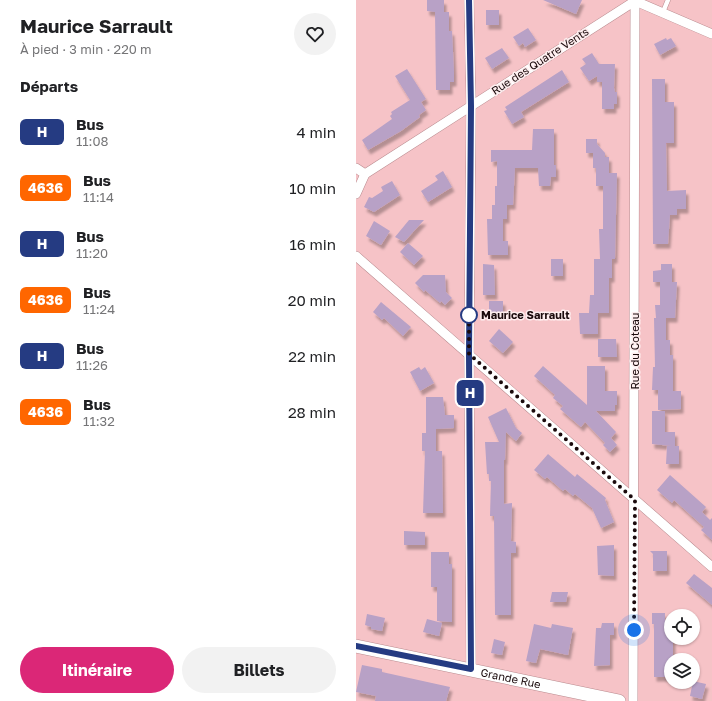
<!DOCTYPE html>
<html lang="fr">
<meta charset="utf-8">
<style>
:root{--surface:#fff;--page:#f2f2f2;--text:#202124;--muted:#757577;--accent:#db2777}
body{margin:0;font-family:"Golos Text",sans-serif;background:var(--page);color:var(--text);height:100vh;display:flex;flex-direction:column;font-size:15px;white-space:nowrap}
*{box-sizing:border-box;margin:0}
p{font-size:13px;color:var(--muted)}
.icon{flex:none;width:22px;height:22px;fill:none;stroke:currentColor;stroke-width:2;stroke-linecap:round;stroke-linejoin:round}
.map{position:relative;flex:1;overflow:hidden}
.details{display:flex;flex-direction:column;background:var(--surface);width:356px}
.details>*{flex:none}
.badge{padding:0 8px;border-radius:6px;font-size:14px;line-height:26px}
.buttons{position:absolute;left:308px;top:609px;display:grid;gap:8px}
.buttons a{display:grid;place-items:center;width:36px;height:36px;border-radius:50%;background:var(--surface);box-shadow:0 1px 3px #0004;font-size:20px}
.you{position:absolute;width:20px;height:20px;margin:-10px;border:3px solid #fff;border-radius:50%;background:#1a73e8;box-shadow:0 0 0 6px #1a73e833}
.map>.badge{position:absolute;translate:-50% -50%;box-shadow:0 0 0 2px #fff}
h2{padding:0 20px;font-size:15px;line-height:36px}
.round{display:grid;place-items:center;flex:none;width:42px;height:42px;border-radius:21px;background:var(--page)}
.overview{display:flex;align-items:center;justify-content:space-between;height:68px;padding:0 20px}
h1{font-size:19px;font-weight:700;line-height:30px}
.action{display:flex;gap:8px;margin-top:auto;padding:8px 20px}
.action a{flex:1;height:46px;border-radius:24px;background:var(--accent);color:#fff;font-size:16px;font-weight:700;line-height:46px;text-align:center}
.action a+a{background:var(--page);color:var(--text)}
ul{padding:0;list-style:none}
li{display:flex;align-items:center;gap:12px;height:56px;padding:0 20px}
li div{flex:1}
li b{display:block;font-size:15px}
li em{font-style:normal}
li .badge{min-width:44px;font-weight:700;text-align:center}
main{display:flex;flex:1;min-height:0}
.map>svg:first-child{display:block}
.building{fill:#b8a1c6;filter:url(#shadow)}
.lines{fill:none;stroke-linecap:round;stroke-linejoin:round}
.service-casing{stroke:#b98a8e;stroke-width:5.5}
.minor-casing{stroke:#b98a8e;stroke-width:10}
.secondary-casing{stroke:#b98a8e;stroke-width:14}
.service{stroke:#fff;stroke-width:4.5}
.minor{stroke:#fff;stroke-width:9}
.secondary{stroke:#fff;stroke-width:13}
.line-casing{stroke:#fff;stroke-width:9}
.line{stroke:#253b82;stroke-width:6}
.walk{stroke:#1a0a0c;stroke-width:4;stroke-dasharray:0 7.2}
.stop-dot{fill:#fff;stroke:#253b82;stroke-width:2}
.labels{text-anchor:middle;stroke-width:3;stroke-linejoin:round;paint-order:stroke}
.street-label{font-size:11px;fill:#1a0a0c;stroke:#feeeef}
.stop-label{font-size:11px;font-weight:bold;fill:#1a0a0c;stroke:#feeeef;text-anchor:start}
</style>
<main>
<section class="details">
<div class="overview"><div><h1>Maurice Sarrault</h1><p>À pied · 3 min · 220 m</p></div><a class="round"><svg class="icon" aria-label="heart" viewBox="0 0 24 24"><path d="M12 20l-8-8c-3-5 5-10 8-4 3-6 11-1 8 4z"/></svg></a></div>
<h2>Départs</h2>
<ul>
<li><span class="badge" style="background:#253b82;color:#fff">H</span><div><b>Bus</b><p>11:08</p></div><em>4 min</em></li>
<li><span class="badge" style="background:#f60;color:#fff">4636</span><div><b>Bus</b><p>11:14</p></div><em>10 min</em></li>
<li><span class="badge" style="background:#253b82;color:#fff">H</span><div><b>Bus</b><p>11:20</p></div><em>16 min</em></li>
<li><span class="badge" style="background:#f60;color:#fff">4636</span><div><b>Bus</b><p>11:24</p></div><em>20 min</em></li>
<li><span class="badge" style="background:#253b82;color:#fff">H</span><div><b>Bus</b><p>11:26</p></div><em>22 min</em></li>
<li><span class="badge" style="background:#f60;color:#fff">4636</span><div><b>Bus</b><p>11:32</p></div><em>28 min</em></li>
</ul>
<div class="action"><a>Itinéraire</a><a>Billets</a></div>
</section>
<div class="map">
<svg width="356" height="701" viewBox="0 0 356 701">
<defs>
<filter id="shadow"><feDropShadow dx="2.5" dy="4.5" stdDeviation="1" flood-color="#0004"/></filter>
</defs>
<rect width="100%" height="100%" fill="#f6c3c7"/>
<!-- building -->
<g class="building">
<path d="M 71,0 L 88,0 L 88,12 L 93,12 L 93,31 L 96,31 L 98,72 L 98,82 L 94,82 L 94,90 L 80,90 L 79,12 L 71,11 Z"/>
<path d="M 187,0 L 226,0 L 220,14 Z"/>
<rect x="130" y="10" width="13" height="15"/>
<path d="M 172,28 L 180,40 L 169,47 L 167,43 L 163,46 L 157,37 Z"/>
<path d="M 310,38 L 311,40 L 315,38 L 320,46 L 304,55 L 298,44 Z"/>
<path d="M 146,48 L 153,58 L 136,69 L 129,58 Z"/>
<path d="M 236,53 L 243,64 L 259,64 L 258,88 L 259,92 L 261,92 L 261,104 L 258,104 L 258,109 L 246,109 L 246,82 L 241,82 L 241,76 L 233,81 L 224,68 L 230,64 L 226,59 Z"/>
<path d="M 51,69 L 70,99 L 65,102 L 70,110 L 63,115 L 64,117 L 45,131 L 12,150 L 6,140 L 36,119 L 34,116 L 36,114 L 35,112 L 54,100 L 39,76 Z"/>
<path d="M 206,70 L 213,82 L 165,112 L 168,117 L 156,124 L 148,111 L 151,110 L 149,107 Z"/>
<path d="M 296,79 L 309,79 L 309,102 L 318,102 L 318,143 L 310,143 L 311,191 L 330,190 L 330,209 L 321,209 L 321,215 L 314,215 L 312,244 L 297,244 Z"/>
<path d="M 177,129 L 198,129 L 198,165 L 200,165 L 200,177 L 195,177 L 194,186 L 183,186 L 182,168 L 159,168 L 157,205 L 151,205 L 151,219 L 147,219 L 147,241 L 152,241 L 152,255 L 132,255 L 131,219 L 136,219 L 136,205 L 139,205 L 139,186 L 141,186 L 141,161 L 135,162 L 135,150 L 176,150 Z"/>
<path d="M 230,139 L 241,139 L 241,144 L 249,153 L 249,157 L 253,157 L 253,173 L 261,173 L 259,259 L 256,259 L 256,278 L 253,278 L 253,313 L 242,313 L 242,334 L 224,334 L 223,313 L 240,313 L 233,313 L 234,295 L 238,295 L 238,259 L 244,259 L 243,229 L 247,229 L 247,186 L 240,186 L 240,168 L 237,168 L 237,153 L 230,153 Z"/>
<path d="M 87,171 L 96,187 L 72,202 L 65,191 L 82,180 L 79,176 Z"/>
<path d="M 36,181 L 44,195 L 18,212 L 8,207 L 13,197 L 16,198 L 27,191 L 25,187 Z"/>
<path d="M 53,220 L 68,220 L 48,242 L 39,237 Z"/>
<path d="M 18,221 L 34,231 L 25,245 L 10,236 Z"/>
<path d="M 52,243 L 67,256 L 58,265 L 44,252 Z"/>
<rect x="195" y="259" width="12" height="17"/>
<path d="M 127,264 L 138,265 L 139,295 L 127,295 Z"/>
<path d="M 305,264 L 316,264 L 316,282 L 321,282 L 319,318 L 310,318 L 310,340 L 314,340 L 314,355 L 317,355 L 317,391 L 325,391 L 325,409 L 302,410 L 302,390 L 296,390 L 297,367 L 299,367 L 298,318 L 300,318 L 299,305 L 304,305 L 304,282 L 297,282 L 297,271 L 305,270 Z"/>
<path d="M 67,275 L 89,275 L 90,292 L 96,298 L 89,305 L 85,301 L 84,303 L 69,290 L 68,292 L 59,283 Z"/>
<rect x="133" y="301" width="14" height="12"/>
<path d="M 25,302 L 55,327 L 47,336 L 28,318 L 26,320 L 17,312 Z"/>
<path d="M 143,329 L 157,342 L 147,353 L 133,341 Z"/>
<path d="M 242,339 L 260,339 L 261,357 L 242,357 Z"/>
<path d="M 187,366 L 231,405 L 231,366 L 249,366 L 249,391 L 261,391 L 261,405 L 259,405 L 259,411 L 240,411 L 260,432 L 255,438 L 261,445 L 254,452 L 247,445 L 249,443 L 229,422 L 225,427 L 204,409 L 207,406 L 197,398 L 199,395 L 178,376 Z"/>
<path d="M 63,367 L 65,370 L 69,367 L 78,383 L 64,391 L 54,372 Z"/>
<path d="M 70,397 L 87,397 L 89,415 L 98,415 L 98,428 L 80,429 L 80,451 L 86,451 L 87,513 L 67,513 L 69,451 L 66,451 L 66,433 L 70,433 Z"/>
<path d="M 150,408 L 160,428 L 166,433 L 160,441 L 150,432 L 149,460 L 148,460 L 148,504 L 156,503 L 155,541 L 160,542 L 160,553 L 155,553 L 155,615 L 139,615 L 138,516 L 134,516 L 135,481 L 133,481 L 133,474 L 131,474 L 129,442 L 143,442 L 132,417 Z"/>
<path d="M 296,411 L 309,411 L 309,432 L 319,432 L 319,446 L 323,446 L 323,464 L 310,464 L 311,446 L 316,446 L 296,444 Z"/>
<path d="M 192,454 L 219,477 L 221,474 L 250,498 L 249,500 L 258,522 L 245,528 L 236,508 L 219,494 L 217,496 L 209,489 L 207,491 L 191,477 L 189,479 L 178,470 Z"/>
<path d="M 314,475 L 350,507 L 346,512 L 354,520 L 356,518 L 356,540 L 345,530 L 348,527 L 318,500 L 316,503 L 301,490 Z"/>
<path d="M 48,531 L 69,532 L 69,545 L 48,545 Z"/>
<path d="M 258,545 L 258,576 L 242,575 L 241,546 Z"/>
<path d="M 294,551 L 311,551 L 311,571 L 297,571 L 297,554 Z"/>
<path d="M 75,552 L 93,552 L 93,564 L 96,564 L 96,622 L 81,621 L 81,587 L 75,587 Z"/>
<path d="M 338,574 L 356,588 L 356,605 L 330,583 Z"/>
<path d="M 196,592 L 212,592 L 210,602 L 194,602 Z"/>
<path d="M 296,613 L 309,613 L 309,626 L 315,626 L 315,638 L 317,638 L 317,660 L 315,660 L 315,667 L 312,667 L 312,677 L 298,677 L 298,624 L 296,624 Z"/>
<path d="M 11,614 L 29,618 L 26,631 L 15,629 L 15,627 L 9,625 Z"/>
<path d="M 71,619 L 86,623 L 83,636 L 67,632 Z"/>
<path d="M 246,623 L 258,623 L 258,635 L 254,635 L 254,665 L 238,666 L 240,628 L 245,628 Z"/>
<path d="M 178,624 L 195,628 L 196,624 L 217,628 L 212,655 L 184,649 L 180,663 L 170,661 Z"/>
<path d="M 138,639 L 149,642 L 146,655 L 135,653 Z"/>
<path d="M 6,665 L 26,669 L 26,672 L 94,687 L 90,701 L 19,701 L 20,696 L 0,692 Z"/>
<path d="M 337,681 L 350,684 L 346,699 L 334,696 Z"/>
</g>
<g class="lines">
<!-- service casing -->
<g class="service-casing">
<path id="service" d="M 307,12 L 312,0"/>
</g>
<!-- minor casing -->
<g class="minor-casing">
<g id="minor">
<path d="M 113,0 L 115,106 L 113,354 L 115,669"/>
<path d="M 277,0 L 356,34"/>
<path d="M 0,168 L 9,174 L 0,194"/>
<path d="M 9,174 L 279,1"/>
<path d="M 0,256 L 356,567"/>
<path d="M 277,701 L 279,1"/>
</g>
</g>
<!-- secondary casing -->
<g class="secondary-casing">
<g id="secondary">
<path id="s1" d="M 0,646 L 263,701"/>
</g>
</g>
<!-- service -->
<use href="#service" class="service"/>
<!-- minor -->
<use href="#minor" class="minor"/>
<!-- secondary -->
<use href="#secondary" class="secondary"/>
</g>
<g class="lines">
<!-- line casing -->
<g class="line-casing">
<path id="line" d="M 0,646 L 115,669 L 113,354 L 115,106 L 113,0"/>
</g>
<!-- line -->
<use href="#line" class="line"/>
<!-- walk -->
<path class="walk" d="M 113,315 L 113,309 L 113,354 L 279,500 L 278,630"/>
</g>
<!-- markers -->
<circle class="stop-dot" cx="113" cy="315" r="8"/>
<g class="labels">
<!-- street labels -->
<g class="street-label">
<text transform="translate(184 61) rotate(-33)" y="4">Rue des Quatre Vents</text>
<text transform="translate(279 351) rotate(-90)" y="4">Rue du Coteau</text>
<text dy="4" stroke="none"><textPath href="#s1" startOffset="158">Grande Rue</textPath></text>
</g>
<!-- stop labels -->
<g class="stop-label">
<text x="125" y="319">Maurice Sarrault</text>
</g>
</g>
</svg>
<div class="buttons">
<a><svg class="icon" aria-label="locate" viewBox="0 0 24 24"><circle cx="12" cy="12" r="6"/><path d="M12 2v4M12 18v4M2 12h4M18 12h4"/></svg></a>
<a><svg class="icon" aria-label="layers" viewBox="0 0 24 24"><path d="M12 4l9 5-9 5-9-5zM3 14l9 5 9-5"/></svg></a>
</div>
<div class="you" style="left:278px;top:630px"></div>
<b class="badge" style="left:114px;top:393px;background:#253b82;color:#fff">H</b>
</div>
</main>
